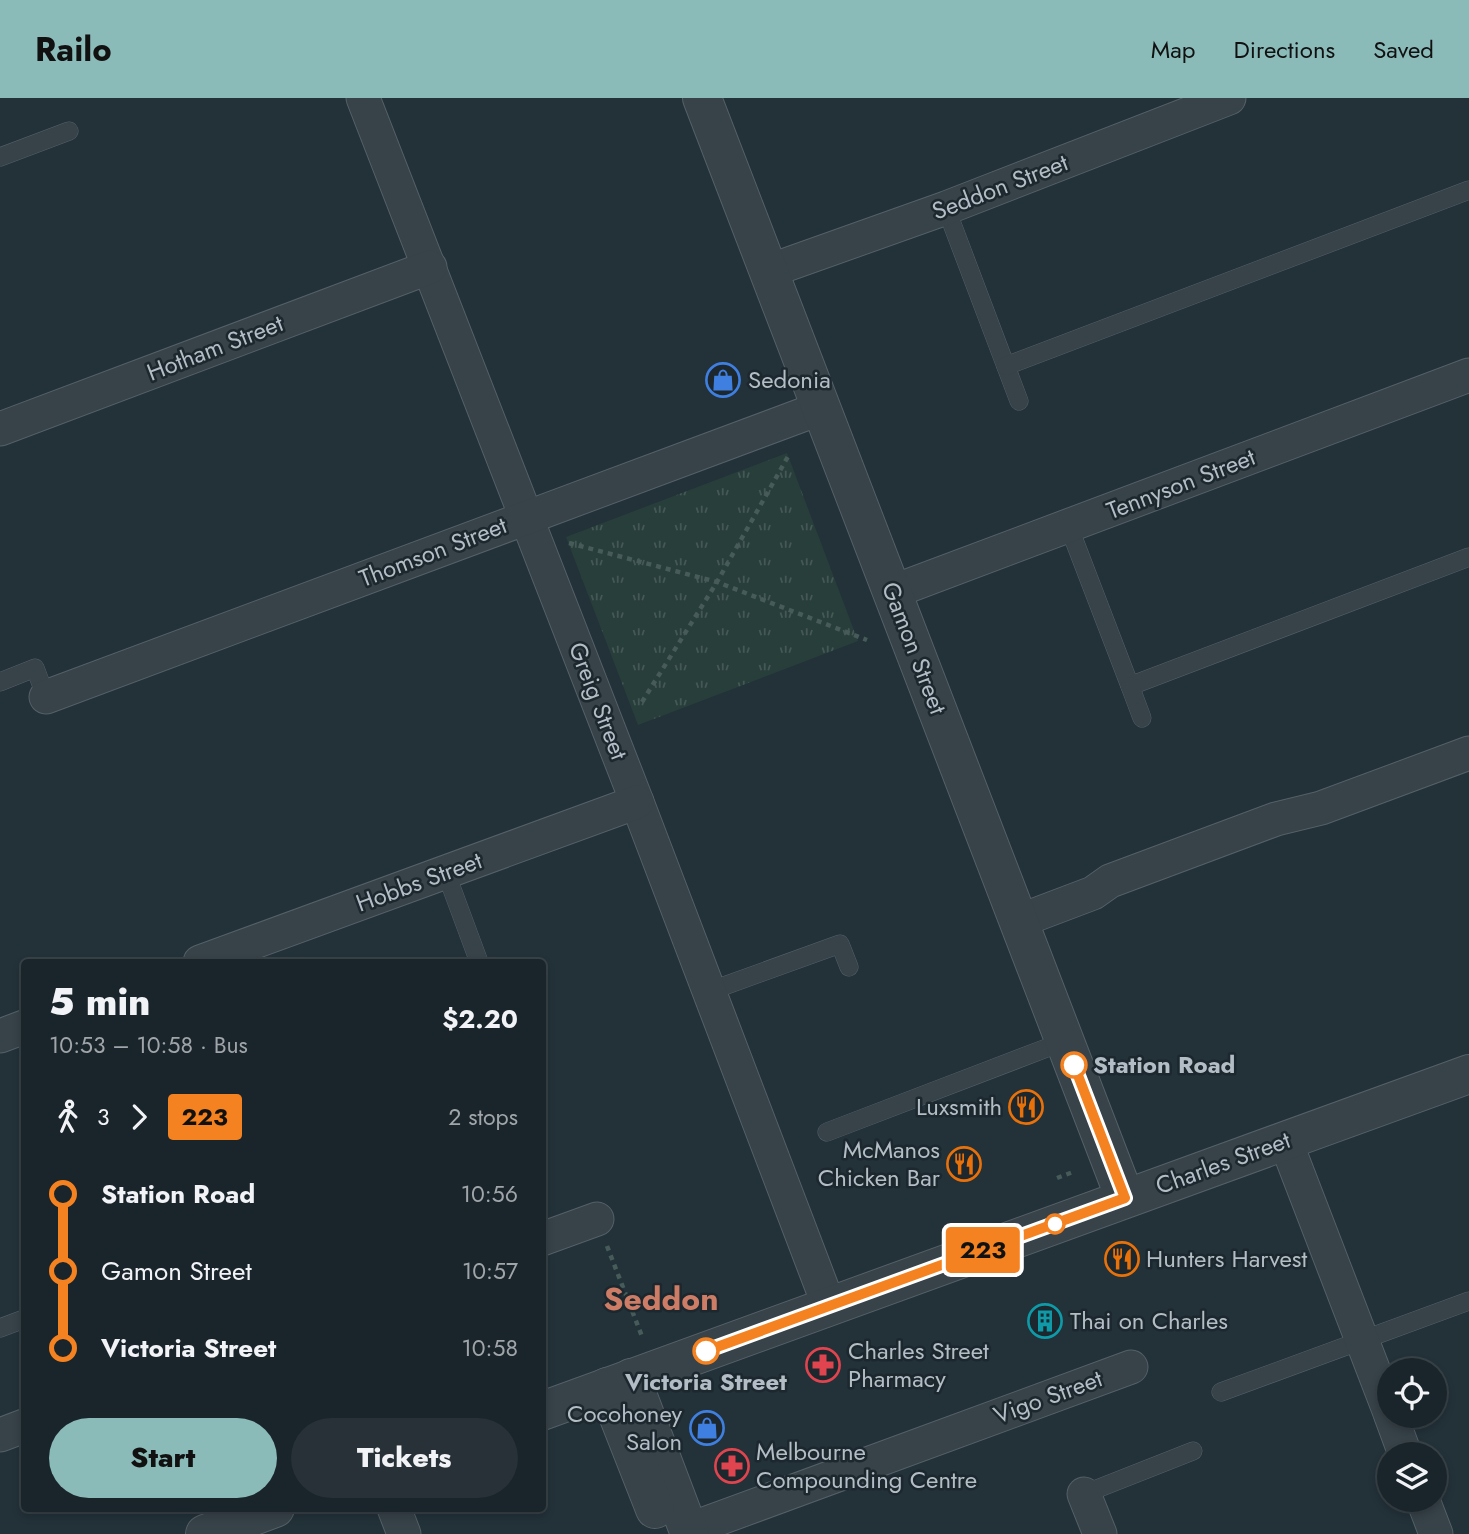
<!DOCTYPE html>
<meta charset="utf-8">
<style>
:root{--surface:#1a252b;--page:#273137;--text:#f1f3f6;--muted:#9fa5a9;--line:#384247;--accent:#8bbbb9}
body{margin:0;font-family:Jost,sans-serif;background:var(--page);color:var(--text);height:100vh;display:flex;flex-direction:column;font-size:26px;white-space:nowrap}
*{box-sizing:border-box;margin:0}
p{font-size:23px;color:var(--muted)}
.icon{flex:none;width:38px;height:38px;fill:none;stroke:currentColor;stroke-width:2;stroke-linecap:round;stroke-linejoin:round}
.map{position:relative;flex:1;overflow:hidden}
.side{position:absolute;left:21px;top:861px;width:525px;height:553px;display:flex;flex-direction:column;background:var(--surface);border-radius:7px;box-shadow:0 4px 10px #0003,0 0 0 2px var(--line)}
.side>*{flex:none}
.badge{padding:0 14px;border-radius:5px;font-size:24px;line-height:46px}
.controls{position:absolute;left:1377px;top:1260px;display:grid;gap:14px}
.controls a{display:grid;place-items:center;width:70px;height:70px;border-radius:50%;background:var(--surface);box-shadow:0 4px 10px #0003,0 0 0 2px var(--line);font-size:35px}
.map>.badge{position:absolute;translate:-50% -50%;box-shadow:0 0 0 4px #fff}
.legs{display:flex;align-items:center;gap:10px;height:77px;padding:0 28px;font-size:23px}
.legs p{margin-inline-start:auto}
.head{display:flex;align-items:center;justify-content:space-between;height:119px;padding:0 28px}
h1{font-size:38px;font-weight:800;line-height:52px}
.primary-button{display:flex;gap:14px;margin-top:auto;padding:14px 28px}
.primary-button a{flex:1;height:80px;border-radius:42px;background:var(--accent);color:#111;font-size:28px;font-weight:800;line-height:80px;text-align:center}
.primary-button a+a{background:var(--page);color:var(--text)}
ul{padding:0 28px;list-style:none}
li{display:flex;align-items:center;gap:24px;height:77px;font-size:26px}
li i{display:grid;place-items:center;width:10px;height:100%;margin:0 9px;background:currentColor}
li i::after{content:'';width:18px;height:18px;margin:-9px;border:5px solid;border-radius:50%;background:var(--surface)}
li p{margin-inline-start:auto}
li:first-child i{background:linear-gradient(#0000 50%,currentColor 0)}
li:last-child i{background:linear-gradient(currentColor 50%,#0000 0)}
header{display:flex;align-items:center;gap:42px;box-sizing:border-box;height:98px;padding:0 35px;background:var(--accent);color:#111}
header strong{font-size:33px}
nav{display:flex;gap:38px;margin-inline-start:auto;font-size:24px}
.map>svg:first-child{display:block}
.grass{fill:url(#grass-tufts)}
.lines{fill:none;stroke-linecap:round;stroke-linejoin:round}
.service-casing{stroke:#556067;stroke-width:19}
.minor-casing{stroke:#556067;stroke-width:35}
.tertiary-casing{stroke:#556067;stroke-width:40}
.path{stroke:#475b59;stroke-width:4.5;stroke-dasharray:5 5;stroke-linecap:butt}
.service{stroke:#374249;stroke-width:18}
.minor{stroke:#374249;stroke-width:33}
.tertiary{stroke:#374249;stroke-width:38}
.line-1-casing{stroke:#fff;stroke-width:16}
.line-1{stroke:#f58220;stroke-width:10}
.stop-1-dot{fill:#fff;stroke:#f58220;stroke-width:3.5}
.labels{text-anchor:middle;stroke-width:5;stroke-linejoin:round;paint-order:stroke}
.street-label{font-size:24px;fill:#b2bdc5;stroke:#1c272e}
.poi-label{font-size:24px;fill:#b2bdc5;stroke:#1c272e;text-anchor:start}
.stop-label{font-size:24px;font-weight:bold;fill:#b2bdc5;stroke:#1c272e;text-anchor:start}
.district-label{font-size:32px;font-weight:bold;fill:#cd7d66;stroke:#1c272e}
</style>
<header>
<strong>Railo</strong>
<nav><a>Map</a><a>Directions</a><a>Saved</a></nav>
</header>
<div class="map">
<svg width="1469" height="1436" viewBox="0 0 1469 1436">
<defs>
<pattern id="grass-tufts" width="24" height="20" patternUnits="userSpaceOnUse" patternTransform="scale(1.75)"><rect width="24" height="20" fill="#283e3a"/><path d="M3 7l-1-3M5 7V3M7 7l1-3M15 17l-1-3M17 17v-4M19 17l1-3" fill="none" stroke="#455855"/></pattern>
</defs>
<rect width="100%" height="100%" fill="#233139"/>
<!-- grass -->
<path class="grass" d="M 787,355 L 858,543 L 638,627 L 566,439 Z"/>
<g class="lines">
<!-- service casing -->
<g class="service-casing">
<g id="service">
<path d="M 0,59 L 69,33"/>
<path d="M 946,110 L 1019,303"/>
<path d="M 1006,268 L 1469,92"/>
<path d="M 1069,429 L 1130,588 L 1469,459"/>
<path d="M 0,584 L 35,570 L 46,599"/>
<path d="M 1130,588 L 1142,620"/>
<path d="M 446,775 L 479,864"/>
<path d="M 710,893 L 840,846 L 849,869"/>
<path d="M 827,1034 L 1065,943"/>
<path d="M 0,1230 L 24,1221"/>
<path d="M 1221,1294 L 1469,1203"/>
<path d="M 1084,1396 L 1193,1353"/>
</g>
</g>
<!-- minor casing -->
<g class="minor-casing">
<g id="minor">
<path d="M 363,0 L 637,704 L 829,1208"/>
<path d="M 769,173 L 946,110 L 1229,0"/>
<path d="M 0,331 L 430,169"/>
<path d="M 892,494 L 1469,277"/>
<path d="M 46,599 L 821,310"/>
<path d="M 1019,823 L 1093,795 L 1110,783 L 1276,721 L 1321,710 L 1469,655"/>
<path d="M 200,864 L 637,704"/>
<path d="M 0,938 L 24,929"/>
<path d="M 1285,1042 L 1390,1315"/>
<path d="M 542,1141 L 597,1121"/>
<path d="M 1391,1318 L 1405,1356"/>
<path d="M 0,1337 L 24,1328"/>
<path d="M 1084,1396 L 1100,1436"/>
<path d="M 1423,1402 L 1436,1436"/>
<path d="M 394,1410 L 404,1436"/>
<path d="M 688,1432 L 1131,1269"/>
</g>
</g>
<!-- tertiary casing -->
<g class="tertiary-casing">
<g id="tertiary">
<path d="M 702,0 L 1125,1100"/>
<path d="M 631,1280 L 690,1436"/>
<path d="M 607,1289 L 655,1411"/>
<path d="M 542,1313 L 1469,976"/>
<path d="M 205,1436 L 275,1410"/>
</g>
</g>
<!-- path -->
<g class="path">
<path d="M 569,445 L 717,484 L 867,542"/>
<path d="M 642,604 L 717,484 L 790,355"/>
<path d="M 1057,1080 L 1073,1074"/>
<path d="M 607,1148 L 643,1241"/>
</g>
<!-- service -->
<use href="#service" class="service"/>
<!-- minor -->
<use href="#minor" class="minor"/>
<!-- tertiary -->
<use href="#tertiary" class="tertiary"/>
</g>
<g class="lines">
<!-- line-1 casing -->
<g class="line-1-casing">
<path id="line-1" d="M 706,1253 L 1125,1100 L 1074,967"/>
</g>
<!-- line-1 -->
<use href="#line-1" class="line-1"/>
</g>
<!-- icons -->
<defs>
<g id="shop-ring" transform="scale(1.75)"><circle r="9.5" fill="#1c272e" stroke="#3f7fe0" stroke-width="1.5"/><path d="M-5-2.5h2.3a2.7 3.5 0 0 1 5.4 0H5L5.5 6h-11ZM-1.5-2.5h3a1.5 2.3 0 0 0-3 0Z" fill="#3f7fe0"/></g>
<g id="restaurant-ring" transform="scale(1.75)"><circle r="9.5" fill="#1c272e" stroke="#e8710a" stroke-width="1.5"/><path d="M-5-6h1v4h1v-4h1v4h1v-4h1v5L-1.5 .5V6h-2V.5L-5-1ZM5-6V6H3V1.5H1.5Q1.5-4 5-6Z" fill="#e8710a"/></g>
<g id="building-ring" transform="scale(1.75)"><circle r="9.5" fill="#1c272e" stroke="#0f9aa8" stroke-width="1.5"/><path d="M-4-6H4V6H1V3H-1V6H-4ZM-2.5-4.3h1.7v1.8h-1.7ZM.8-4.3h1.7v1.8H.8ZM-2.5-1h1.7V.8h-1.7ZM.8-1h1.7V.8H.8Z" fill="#0f9aa8"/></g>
<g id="pharmacy-ring" transform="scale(1.75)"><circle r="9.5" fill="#1c272e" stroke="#e0444e" stroke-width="1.5"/><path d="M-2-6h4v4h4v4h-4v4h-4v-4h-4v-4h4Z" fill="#e0444e"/></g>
</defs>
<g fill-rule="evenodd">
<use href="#shop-ring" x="723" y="282"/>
<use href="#restaurant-ring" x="1026" y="1009"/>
<use href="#restaurant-ring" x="964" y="1066"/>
<use href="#restaurant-ring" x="1122" y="1161"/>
<use href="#building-ring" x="1045" y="1223"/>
<use href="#pharmacy-ring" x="823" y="1267"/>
<use href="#shop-ring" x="707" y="1330"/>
<use href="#pharmacy-ring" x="732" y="1368"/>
</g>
<!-- markers -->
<g class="stop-1-dot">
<circle cx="1074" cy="967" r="12"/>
<circle cx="1055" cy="1126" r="9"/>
<circle cx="706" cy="1253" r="12"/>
</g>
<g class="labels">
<!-- street labels -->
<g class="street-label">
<text transform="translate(1000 89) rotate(-21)" y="8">Seddon Street</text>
<text transform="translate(215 250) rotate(-21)" y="8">Hotham Street</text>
<text transform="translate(1181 386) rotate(-21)" y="8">Tennyson Street</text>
<text transform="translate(433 454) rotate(-21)" y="8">Thomson Street</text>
<text transform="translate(914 550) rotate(69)" y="8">Gamon Street</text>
<text transform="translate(598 603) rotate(69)" y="8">Greig Street</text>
<text transform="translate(419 784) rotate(-20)" y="8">Hobbs Street</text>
<text transform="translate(1223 1065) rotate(-20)" y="8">Charles Street</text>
<text transform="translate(1048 1299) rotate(-20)" y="8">Vigo Street</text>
</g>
<!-- poi labels -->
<g class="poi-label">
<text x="748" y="290">Sedonia</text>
<text x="1002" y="1017" text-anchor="end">Luxsmith</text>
<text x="940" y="1060" text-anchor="end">McManos<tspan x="940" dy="28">Chicken Bar</tspan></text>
<text x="1146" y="1169">Hunters Harvest</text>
<text x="1070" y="1231">Thai on Charles</text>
<text x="848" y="1261">Charles Street<tspan x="848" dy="28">Pharmacy</tspan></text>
<text x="682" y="1324" text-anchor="end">Cocohoney<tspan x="682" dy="28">Salon</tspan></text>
<text x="756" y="1362">Melbourne<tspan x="756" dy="28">Compounding Centre</tspan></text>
</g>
<!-- stop labels -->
<g class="stop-label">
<text x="1093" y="975">Station Road</text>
<text x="706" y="1292" text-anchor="middle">Victoria Street</text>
</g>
<!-- district labels -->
<g class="district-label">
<text x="661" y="1212">Seddon</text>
</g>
</g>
</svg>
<div class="controls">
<a><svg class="icon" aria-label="locate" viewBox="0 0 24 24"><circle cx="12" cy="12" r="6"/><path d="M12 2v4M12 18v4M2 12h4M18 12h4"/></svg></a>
<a><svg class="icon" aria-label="layers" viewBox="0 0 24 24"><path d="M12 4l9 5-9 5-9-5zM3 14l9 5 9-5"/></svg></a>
</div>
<b class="badge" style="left:983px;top:1152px;background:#f58220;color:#111">223</b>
<section class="side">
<div class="head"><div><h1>5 min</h1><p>10:53 – 10:58 · Bus</p></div><b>$2.20</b></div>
<div class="legs"><svg class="icon" aria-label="walk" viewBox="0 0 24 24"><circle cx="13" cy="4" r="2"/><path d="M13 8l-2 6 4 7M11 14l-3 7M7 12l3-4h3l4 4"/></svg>3<svg class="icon" aria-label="forward" viewBox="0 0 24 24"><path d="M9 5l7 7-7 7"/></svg><b class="badge" style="background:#f58220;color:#111">223</b><p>2 stops</p></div>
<ul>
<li><i style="color:#f58220"></i><b>Station Road</b><p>10:56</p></li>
<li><i style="color:#f58220"></i><span>Gamon Street</span><p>10:57</p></li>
<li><i style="color:#f58220"></i><b>Victoria Street</b><p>10:58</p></li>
</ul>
<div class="primary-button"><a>Start</a><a>Tickets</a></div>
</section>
</div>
